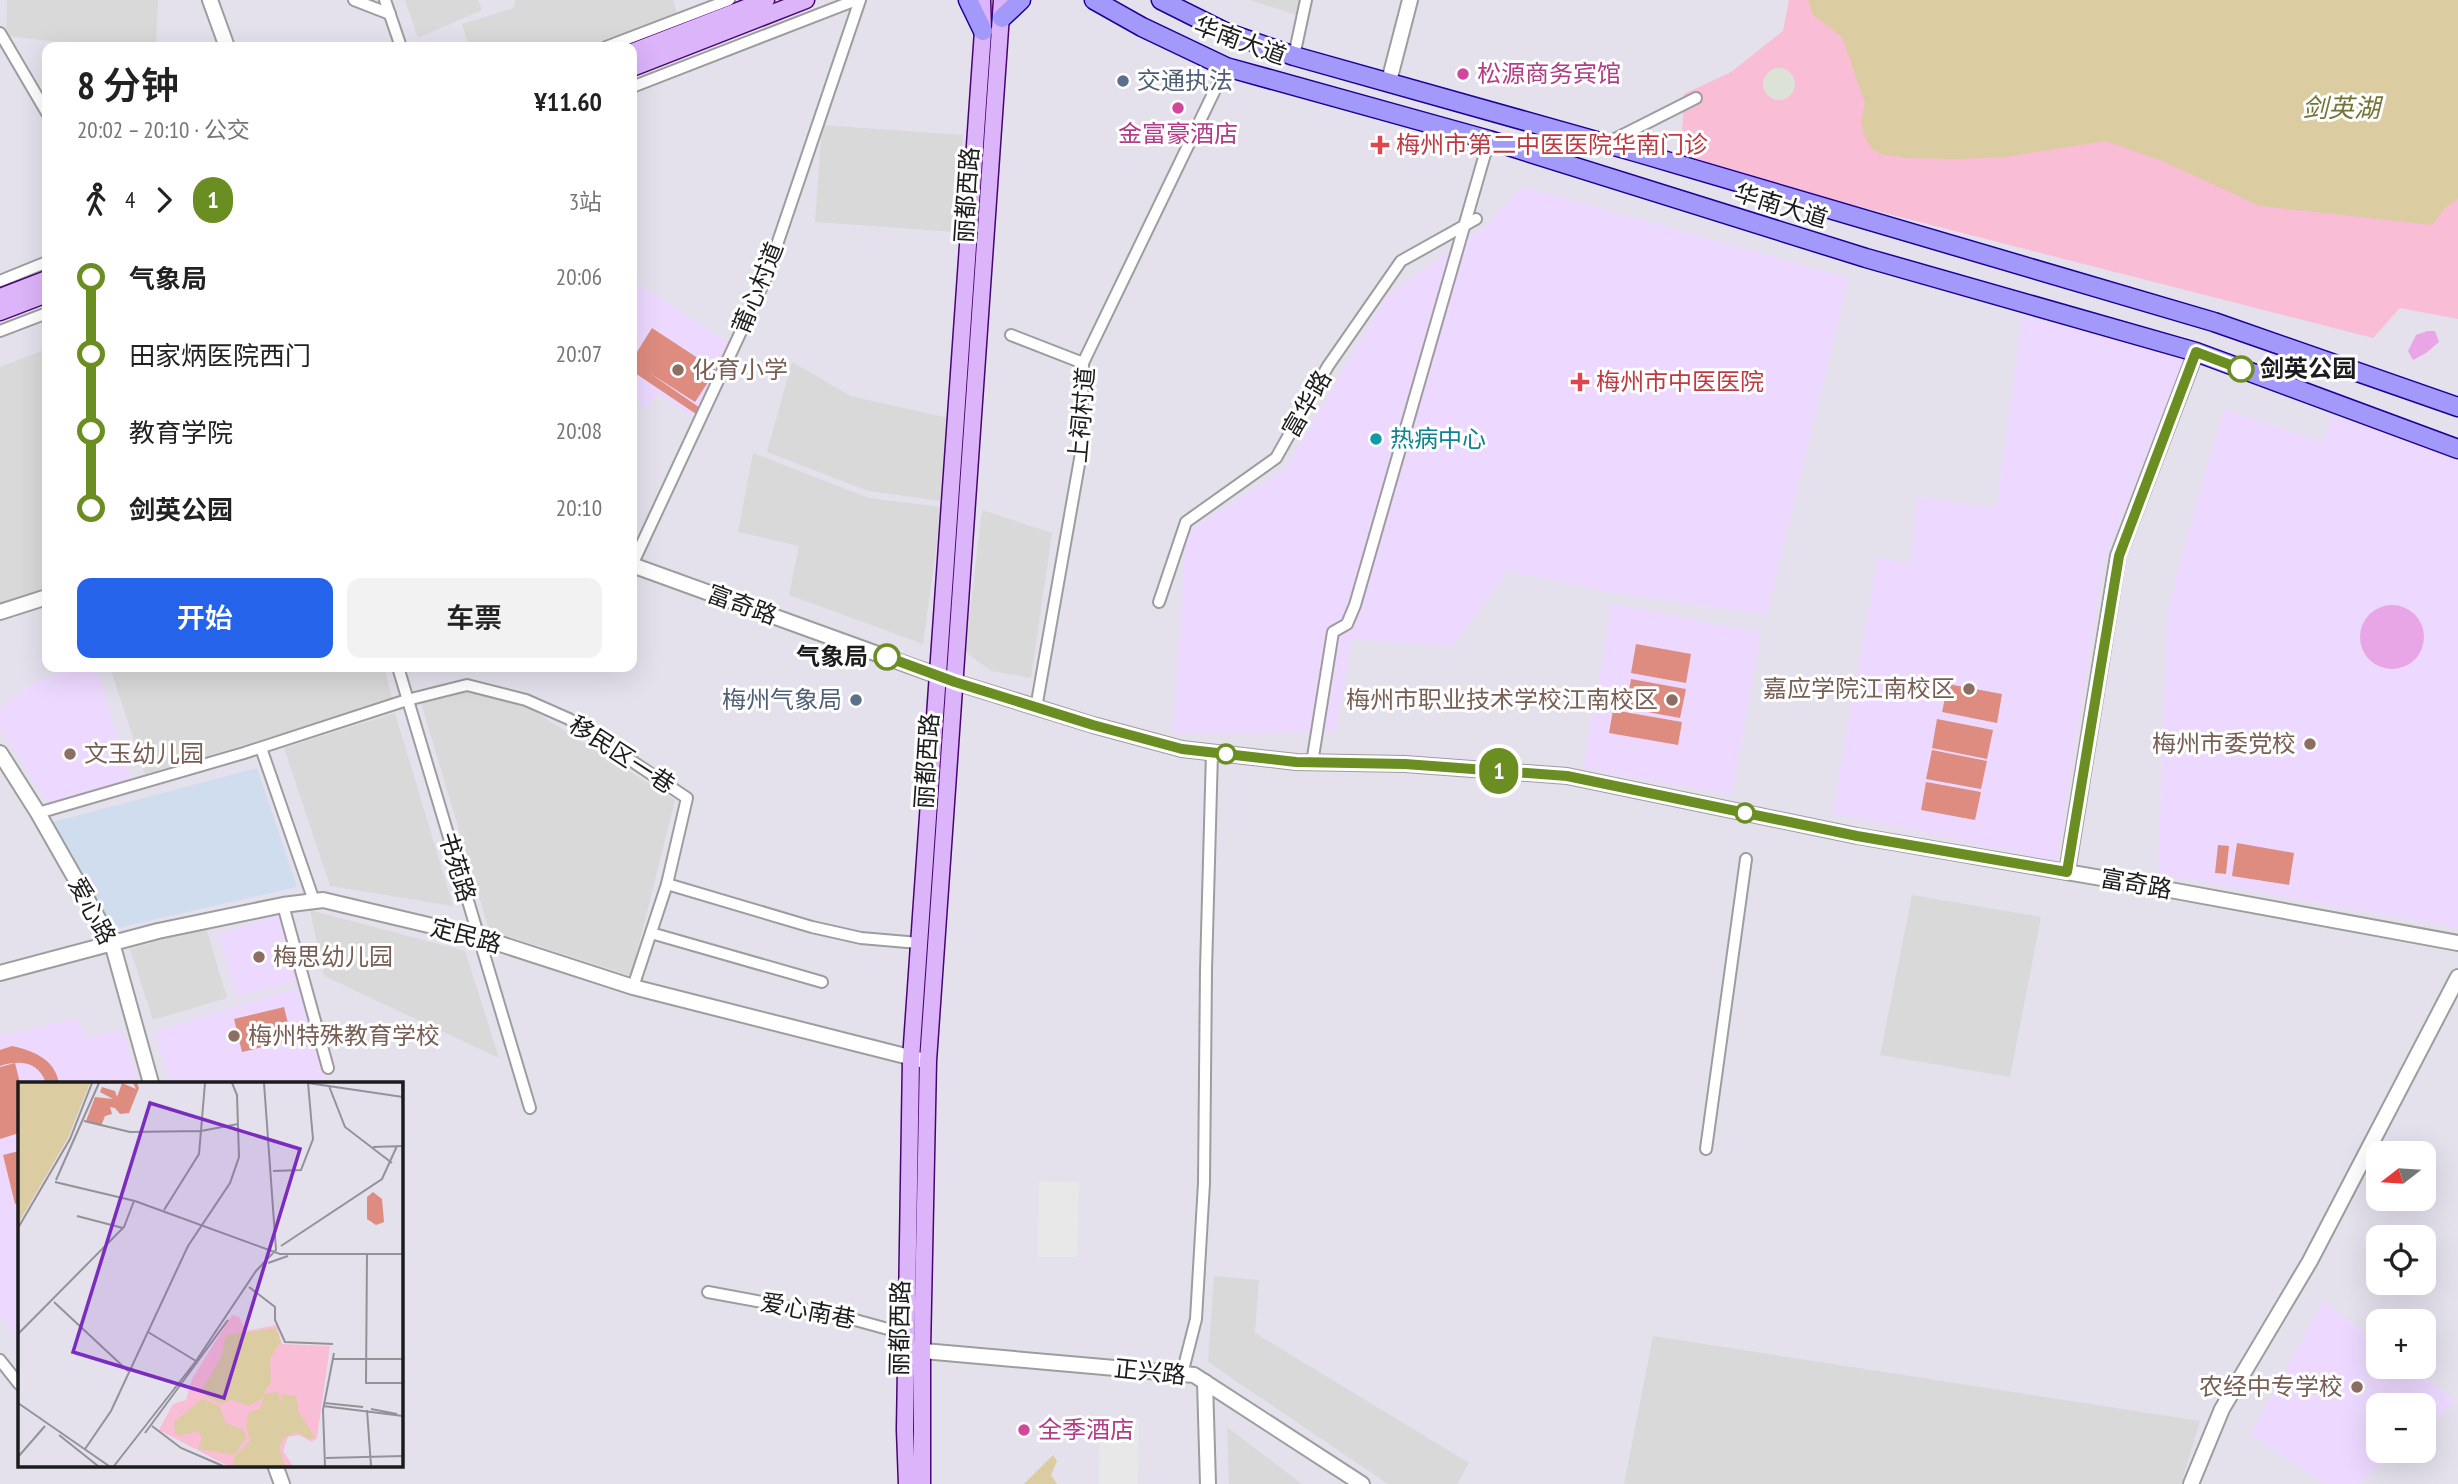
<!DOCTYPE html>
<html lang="zh">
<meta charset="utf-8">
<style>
:root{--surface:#fff;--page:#f2f2f2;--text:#222;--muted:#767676;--accent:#2563eb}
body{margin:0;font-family:"PT Sans Narrow","Noto Sans SC",sans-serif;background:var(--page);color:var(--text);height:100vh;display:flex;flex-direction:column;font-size:26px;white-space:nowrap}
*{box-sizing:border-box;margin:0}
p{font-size:23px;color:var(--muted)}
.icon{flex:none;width:38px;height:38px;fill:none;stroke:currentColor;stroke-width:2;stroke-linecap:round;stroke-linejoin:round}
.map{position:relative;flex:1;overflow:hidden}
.sheet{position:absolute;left:42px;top:42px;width:595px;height:630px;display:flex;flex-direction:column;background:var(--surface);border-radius:14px;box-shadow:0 7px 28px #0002}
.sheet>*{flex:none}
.badge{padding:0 14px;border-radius:23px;font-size:24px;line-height:46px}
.needle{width:46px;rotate:253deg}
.tools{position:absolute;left:2366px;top:1141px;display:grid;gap:14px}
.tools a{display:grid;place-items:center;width:70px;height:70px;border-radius:14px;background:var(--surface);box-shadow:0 7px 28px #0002;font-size:35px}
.map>.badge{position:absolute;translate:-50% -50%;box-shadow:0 0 0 4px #fff}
.legs{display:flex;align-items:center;gap:10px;height:77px;padding:0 35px;font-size:23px}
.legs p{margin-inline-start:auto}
.headline{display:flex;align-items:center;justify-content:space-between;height:119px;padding:0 35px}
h1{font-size:38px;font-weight:600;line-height:52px}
.action{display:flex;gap:14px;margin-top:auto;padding:14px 35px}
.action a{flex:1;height:80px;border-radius:14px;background:var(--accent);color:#fff;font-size:28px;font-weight:600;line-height:80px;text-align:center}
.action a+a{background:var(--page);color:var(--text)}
ul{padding:0 35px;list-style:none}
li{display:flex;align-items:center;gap:24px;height:77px;font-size:26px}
li i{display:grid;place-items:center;width:10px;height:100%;margin:0 9px;background:currentColor}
li i::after{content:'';width:18px;height:18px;margin:-9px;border:5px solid;border-radius:50%;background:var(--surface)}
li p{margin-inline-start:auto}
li:first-child i{background:linear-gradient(#0000 50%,currentColor 0)}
li:last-child i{background:linear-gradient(currentColor 50%,#0000 0)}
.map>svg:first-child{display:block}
.residential{fill:#d9d9da}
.commercial{fill:#d0ddef}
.education{fill:#edd9ff}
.grass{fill:#e8a6e6}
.park{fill:#f9bdd5}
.pitch{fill:#dd8c7f}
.parking{fill:#e8e8e8}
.plaza{fill:#dce3d6}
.water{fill:#dbcda1}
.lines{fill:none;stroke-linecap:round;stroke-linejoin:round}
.minor-casing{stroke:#9d9d9d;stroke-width:14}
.tertiary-casing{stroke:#9d9d9d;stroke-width:18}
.secondary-casing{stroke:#490571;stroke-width:19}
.primary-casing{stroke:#1d0193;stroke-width:21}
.minor{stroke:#fff;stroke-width:10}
.tertiary{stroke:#fff;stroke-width:14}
.secondary{stroke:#dcb4f9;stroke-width:16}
.primary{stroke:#a299fb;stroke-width:18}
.line-1-casing{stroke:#fff;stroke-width:16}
.line-1{stroke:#6b8e23;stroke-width:10}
.hotel-dot{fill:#d1479c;stroke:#fff;stroke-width:2.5}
.service-dot{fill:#5c6f8a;stroke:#fff;stroke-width:2.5}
.health-dot{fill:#e0444e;stroke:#fff;stroke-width:2.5}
.stop-1-dot{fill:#fff;stroke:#6b8e23;stroke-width:3.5}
.education-dot{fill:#8d6e63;stroke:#fff;stroke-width:2.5}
.culture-dot{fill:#0f9aa8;stroke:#fff;stroke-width:2.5}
.labels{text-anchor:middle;stroke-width:6;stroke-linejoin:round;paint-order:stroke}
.street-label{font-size:24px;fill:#1c1c1c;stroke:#fff}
.hotel-label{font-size:24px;fill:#b23c85;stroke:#fff;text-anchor:start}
.service-label{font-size:24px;fill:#4e5e75;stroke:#fff;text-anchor:start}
.health-label{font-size:24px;fill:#be3a42;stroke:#fff;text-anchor:start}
.stop-label{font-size:24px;font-weight:bold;fill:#1c1c1c;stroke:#fff;text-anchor:start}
.education-label{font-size:24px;fill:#785e54;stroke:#fff;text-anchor:start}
.culture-label{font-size:24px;fill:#0d838f;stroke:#fff;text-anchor:start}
.water-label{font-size:26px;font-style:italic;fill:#737435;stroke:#fff}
.inset-road{fill:none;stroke:#949299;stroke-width:2}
.view{fill:#7b2cbf;fill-opacity:0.15;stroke:#7b2cbf;stroke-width:3.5}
.inset-edge{fill:none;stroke:#1c1c1c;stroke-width:3.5}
</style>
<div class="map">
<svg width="2458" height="1484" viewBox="0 0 2458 1484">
<rect width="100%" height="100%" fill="#e4e1ed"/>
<!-- residential -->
<g class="residential">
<path d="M 7,0 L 158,0 L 156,47 L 100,47 L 6,36 Z"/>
<path d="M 405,0 L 478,0 L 482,10 L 418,38 Z"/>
<path d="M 515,0 L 673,0 L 678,17 L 591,47 L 469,47 L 462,24 L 514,8 Z"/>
<path d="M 1250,0 L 1300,0 L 1296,15 Z"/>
<path d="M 822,125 L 963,135 L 956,232 L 815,222 Z"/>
<path d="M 47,349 L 47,591 L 0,606 L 0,367 Z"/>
<path d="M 792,362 L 851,396 L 948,418 L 941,501 L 868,491 L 767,452 Z"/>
<path d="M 753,453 L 869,498 L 942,507 L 923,644 L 789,595 L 799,546 L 738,532 Z"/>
<path d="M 982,510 L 1052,533 L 1031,678 L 991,671 L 965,652 Z"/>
<path d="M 110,667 L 384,667 L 393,701 L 145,774 Z"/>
<path d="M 468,691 L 526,706 L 675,800 L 631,976 L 489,930 L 421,703 Z"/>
<path d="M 395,713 L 453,906 L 330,886 L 284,748 Z"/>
<path d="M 1912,895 L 2041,917 L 2010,1077 L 1880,1055 Z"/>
<path d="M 310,910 L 465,951 L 499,1058 L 324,976 Z"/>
<path d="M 206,927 L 227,998 L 153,1020 L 130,949 Z"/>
<path d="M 1214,1276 L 1259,1280 L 1255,1333 L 1469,1463 L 1457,1484 L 1388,1484 L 1208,1362 Z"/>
<path d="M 1653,1336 L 2200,1421 L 2181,1484 L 1624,1484 Z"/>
<path d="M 1227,1427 L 1302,1484 L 1229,1484 Z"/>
</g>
<!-- commercial -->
<path class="commercial" d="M 257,768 L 297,887 L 113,929 L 53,822 Z"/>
<!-- education -->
<g class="education">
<path d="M 1522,186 L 1849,278 L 1767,615 L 1609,592 L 1508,571 L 1452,647 L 1352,639 L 1336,732 L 1173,734 L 1186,533 L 1285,469 L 1387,295 L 1486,226 Z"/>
<path d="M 633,280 L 734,347 L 699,421 L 657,393 L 648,409 L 632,397 Z"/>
<path d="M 2022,316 L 2185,356 L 2104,561 L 2057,861 L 1832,813 L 1878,556 L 1910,565 L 1917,496 L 1996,508 Z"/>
<path d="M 2224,409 L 2323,442 L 2331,416 L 2458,450 L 2458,928 L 2158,874 L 2167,614 L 2191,522 Z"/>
<path d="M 1612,604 L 1761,632 L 1732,795 L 1583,768 Z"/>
<path d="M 78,667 L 96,667 L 131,780 L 49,805 L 0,728 L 0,707 L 37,681 Z"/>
<path d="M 280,915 L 300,980 L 237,997 L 218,934 Z"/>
<path d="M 299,987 L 327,1083 L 171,1083 L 154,1032 Z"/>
<path d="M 77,1018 L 89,1038 L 122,1029 L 138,1083 L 19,1083 L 19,1342 L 0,1315 L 0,1036 Z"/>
<path d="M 2323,1301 L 2378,1343 L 2378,1367 L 2410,1367 L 2456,1401 L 2424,1428 L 2424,1405 L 2378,1405 L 2378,1451 L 2397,1451 L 2358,1484 L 2325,1484 L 2250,1435 Z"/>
</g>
<!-- grass -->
<g class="grass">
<path d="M 2427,331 L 2435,331 L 2439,342 L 2426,353 L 2413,360 L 2408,351 L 2416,335 Z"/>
<circle cx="2392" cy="637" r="32"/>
</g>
<!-- park -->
<path class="park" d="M 1789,0 L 2458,0 L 2458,319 L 2400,308 L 2373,338 L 1681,161 L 1684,94 L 1731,72 L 1783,31 Z"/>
<!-- pitch -->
<g class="pitch">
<path d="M 652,328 L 716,370 L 695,402 L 648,372 L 703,410 L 699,416 L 632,371 L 632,360 Z"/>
<path d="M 1636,644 L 1691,654 L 1686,683 L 1631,673 Z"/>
<path d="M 1631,679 L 1686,689 L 1680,718 L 1626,708 Z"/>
<path d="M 1948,684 L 2002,694 L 1997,723 L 1942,712 Z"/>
<path d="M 1613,710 L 1682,722 L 1678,745 L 1609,733 Z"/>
<path d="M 1937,719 L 1993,730 L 1987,759 L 1932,748 Z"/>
<path d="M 1932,750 L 1987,761 L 1981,789 L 1926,779 Z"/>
<path d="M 1926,782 L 1981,792 L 1975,820 L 1921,810 Z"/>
<path d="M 2237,843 L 2294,853 L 2289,885 L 2232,876 Z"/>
<path d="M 2218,845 L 2229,846 L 2226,874 L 2215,873 Z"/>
<path d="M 284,1007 L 292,1040 L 242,1052 L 234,1019 Z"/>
<path d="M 12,1046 C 35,1051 55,1060 59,1083 L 46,1083 C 38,1061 20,1060 0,1066 L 0,1050 Z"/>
<path d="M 15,1063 L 20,1083 L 19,1118 L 15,1120 L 19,1119 L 19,1133 L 0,1139 L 0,1067 Z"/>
<path d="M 19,1151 L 19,1203 L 15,1204 L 3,1155 Z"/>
</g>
<!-- parking -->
<g class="parking">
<path d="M 1039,1181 L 1079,1182 L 1077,1257 L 1038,1257 Z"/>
<path d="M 1100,1417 L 1139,1418 L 1138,1484 L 1099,1484 Z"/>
</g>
<!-- plaza -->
<circle class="plaza" cx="1779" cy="84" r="16"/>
<!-- water -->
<g class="water">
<path d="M 1808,0 L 2458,0 L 2458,199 L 2446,207 L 2432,225 L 2260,206 L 2162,161 L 2106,141 L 2006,157 L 1955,159 L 1907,158 L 1880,154 L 1871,148 L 1864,135 L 1861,121 L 1865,103 L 1842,37 L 1813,15 Z"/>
<path d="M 1053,1455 L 1057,1461 L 1051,1475 L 1057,1484 L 1024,1484 Z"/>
</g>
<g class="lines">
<!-- minor casing -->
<g class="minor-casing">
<g id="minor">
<path d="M 354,0 L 390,14"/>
<path d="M 385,0 L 401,47"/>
<path d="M 0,33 L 47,113"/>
<path d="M 606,47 L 729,0"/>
<path d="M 1294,56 L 1306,0"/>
<path d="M 632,87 L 856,0"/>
<path d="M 1605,144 L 1696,98"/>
<path d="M 0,281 L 47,262"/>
<path d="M 0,331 L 47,313"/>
<path d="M 1011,335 L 1083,363"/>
<path d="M 632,565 L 765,280 L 860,0"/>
<path d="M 1159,602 L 1186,522 L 1276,458 L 1328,366 L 1401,261 L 1476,219"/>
<path d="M 398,667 L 530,1108"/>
<path d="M 1036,708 L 1081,453 L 1083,363 L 1226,67"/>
<path d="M 261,748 L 314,901"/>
<path d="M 1312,763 L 1333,632 L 1347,624 L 1355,605 L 1489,140"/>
<path d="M 38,813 L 244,753 L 407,700 L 467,685 L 526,700 L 569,719 L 687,798 L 667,884 L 633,987"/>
<path d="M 667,884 L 812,927 L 861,938 L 919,943"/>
<path d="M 283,905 L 328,1068"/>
<path d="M 651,933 L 822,982"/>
<path d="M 1706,1149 L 1746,859"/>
<path d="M 708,1292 L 810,1311 L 819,1310 L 906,1334"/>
<path d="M 0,1360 L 19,1384"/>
<path d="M 1182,1374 L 1196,1319 L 1204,1183 L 1206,970 L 1212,752"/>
</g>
</g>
<!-- tertiary casing -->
<g class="tertiary-casing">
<g id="tertiary">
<path d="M 210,0 L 227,47"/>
<path d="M 1389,81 L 1410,0"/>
<path d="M 632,565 L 955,682 L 1093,725 L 1182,749 L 1296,762 L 1405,764 L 1567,776 L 1857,836 L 2154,887 L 2458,943"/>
<path d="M 0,612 L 47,597"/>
<path d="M 0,753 L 38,813 L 112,943 L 151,1083"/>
<path d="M 2067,872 L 2118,556 L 2196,352"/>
<path d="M 0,973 L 158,931 L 283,905 L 323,900 L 479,937 L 633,987 L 921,1060"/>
<path d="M 912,1350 L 1194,1375 L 1362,1484"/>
<path d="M 1205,1382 L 1208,1484"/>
<path d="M 275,1465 L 282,1484"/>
<path d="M 2191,1484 L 2222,1409 L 2310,1261 L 2458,977"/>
</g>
</g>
<!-- secondary casing -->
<g class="secondary-casing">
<g id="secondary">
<path d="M 632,52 L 766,0"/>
<path d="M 632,68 L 806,0"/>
<path d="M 0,297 L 47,279"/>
<path d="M 0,312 L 47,294"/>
<path d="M 907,1484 L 905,1430 L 911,1059 L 983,31 L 982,0"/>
<path d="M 922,1484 L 922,1351 L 928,1061 L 1002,0"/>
</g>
</g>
<!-- primary casing -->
<g class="primary-casing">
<g id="primary">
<path d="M 968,0 L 983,31"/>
<path d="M 1094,0 L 1142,27 L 1226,67 L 1489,140 L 1866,258 L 2196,352 L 2458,449"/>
<path d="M 1161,0 L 1225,32 L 1294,56 L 1639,153 L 2214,322 L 2458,407"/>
<path d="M 1002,18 L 1021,0"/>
</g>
</g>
<!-- minor -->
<use href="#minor" class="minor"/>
<!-- tertiary -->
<use href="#tertiary" class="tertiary"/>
<!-- secondary -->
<use href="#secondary" class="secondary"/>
<!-- primary -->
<use href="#primary" class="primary"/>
</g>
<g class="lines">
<!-- line-1 casing -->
<g class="line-1-casing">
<path id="line-1" d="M 887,657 L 955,682 L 1093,725 L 1182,749 L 1296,762 L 1405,764 L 1567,776 L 1857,836 L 2067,872 L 2119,556 L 2196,352 L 2241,369"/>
</g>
<!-- line-1 -->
<use href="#line-1" class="line-1"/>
</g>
<!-- markers -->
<g class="hotel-dot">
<circle cx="1463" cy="74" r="7"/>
<circle cx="1178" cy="108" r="7"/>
<circle cx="1024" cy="1430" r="7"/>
</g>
<g class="service-dot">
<circle cx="1123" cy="81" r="7"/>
<circle cx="856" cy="700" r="7"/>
</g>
<g class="health-dot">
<path d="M1376.5 134.5h7v7h7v7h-7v7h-7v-7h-7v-7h7z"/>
<path d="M1576.5 371.5h7v7h7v7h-7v7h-7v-7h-7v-7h7z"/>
</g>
<g class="stop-1-dot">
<circle cx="2241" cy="369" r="12"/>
<circle cx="887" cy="657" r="12"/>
<circle cx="1226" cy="754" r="9"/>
<circle cx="1745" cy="813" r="9"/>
</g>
<g class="education-dot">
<circle cx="678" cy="370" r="7"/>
<circle cx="1969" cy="689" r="7"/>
<circle cx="1672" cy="700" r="7"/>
<circle cx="2310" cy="744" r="7"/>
<circle cx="70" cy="754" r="7"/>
<circle cx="259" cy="957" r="7"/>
<circle cx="234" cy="1036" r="7"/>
<circle cx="2357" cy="1387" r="7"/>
</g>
<circle class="culture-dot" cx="1376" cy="439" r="7"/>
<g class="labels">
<!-- street labels -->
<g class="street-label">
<text transform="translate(1240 41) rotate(20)" y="8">华南大道</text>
<text transform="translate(967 195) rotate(-86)" y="8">丽都西路</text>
<text transform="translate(1781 206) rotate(17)" y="8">华南大道</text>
<text transform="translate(758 288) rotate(-68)" y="8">莆心村道</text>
<text transform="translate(1307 404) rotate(-60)" y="8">富华路</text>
<text transform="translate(1082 415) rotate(-85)" y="8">上祠村道</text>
<text transform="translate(742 605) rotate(20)" y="8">富奇路</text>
<text transform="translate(622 755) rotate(33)" y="8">移民区一巷</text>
<text transform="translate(927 761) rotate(-86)" y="8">丽都西路</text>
<text transform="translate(457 867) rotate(73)" y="8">书苑路</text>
<text transform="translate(2136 884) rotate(10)" y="8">富奇路</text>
<text transform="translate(92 911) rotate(62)" y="8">爱心路</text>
<text transform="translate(466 936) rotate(15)" y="8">定民路</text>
<text transform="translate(808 1311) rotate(11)" y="8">爱心南巷</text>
<text transform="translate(900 1328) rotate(-89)" y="8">丽都西路</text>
<text transform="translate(1150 1372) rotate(6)" y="8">正兴路</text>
</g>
<!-- hotel labels -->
<g class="hotel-label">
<text x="1477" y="82">松源商务宾馆</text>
<text x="1178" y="142" text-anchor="middle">金富豪酒店</text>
<text x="1038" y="1438">全季酒店</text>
</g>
<!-- service labels -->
<g class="service-label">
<text x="1137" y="89">交通执法</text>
<text x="842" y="708" text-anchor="end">梅州气象局</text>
</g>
<!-- health labels -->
<g class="health-label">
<text x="1396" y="153">梅州市第二中医医院华南门诊</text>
<text x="1596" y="390">梅州市中医医院</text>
</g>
<!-- stop labels -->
<g class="stop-label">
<text x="2260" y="377">剑英公园</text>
<text x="868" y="665" text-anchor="end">气象局</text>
</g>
<!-- education labels -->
<g class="education-label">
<text x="692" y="378">化育小学</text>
<text x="1955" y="697" text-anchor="end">嘉应学院江南校区</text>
<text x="1658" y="708" text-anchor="end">梅州市职业技术学校江南校区</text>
<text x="2296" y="752" text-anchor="end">梅州市委党校</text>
<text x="84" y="762">文玉幼儿园</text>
<text x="273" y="965">梅思幼儿园</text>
<text x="248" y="1044">梅州特殊教育学校</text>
<text x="2343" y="1395" text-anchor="end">农经中专学校</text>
</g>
<!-- culture labels -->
<g class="culture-label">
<text x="1390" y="447">热病中心</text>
</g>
<!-- water labels -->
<g class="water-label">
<text x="2341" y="117">剑英湖</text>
</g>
</g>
<!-- overview -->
<g transform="translate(18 1082)">
<rect width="385" height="385" fill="#e4e1ed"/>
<path d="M 214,233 L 221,235 L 228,249 L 258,243 L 264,262 L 312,264 L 299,356 L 294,360 L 281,353 L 270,355 L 265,369 L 275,384 L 210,384 L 141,348 L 155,322 L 168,318 L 174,297 Z" fill="#f9bdd5"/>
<path d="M 104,1 L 118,7 L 115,1 L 119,1 L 121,6 L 111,31 L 102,32 L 97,26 L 92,25 L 94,32 L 87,34 L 83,44 L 68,39 L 77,15 L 95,17 L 82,10 L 84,5 L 97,9 L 99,15 ZM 355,110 L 364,117 L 366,140 L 358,143 L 349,137 L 349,115 Z" fill="#dd8c7f"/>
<path d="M 0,1 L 72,1 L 50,56 L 0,142 ZM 258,246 L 263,260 L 252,276 L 253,301 L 245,312 L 260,310 L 262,321 L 264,312 L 278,314 L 281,331 L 297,355 L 290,357 L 279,350 L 267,355 L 261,366 L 267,384 L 215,384 L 216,375 L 232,359 L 228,343 L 231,330 L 242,327 L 245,316 L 231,324 L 215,318 L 202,322 L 187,314 L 184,307 L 203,276 L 208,253 ZM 184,317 L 201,324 L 208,341 L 225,348 L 229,355 L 216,373 L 180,367 L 184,356 L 180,349 L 161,354 L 157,351 L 156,340 Z" fill="#dbcda1"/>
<path class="inset-road" d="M 290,1 L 385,15M 384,1 L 385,25M 311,4 L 327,45 L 374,81M 66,39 L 112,50 L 183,49 L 220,42M 355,65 L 385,64M 255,89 L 283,88 L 295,57 L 290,1M 38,98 L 81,1M 37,100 L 117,119 L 262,172 L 385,172M 146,128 L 181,72 L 187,1M 59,134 L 105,146M 0,146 L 52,57 L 74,1M 263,164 L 364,97 L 379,64M 349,172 L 348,301 L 385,301M 250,181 L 270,174M 231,205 L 257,225 L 257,238 L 267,260 L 315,262M 36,220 L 110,289M 130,250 L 178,279M 0,252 L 106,145 L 116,119M 314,277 L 385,277M 0,321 L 91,384M 306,321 L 345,325M 305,324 L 385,334M 353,327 L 379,332M 349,328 L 353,384M 134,344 L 163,366 L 205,384M 127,351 L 210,238M 41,353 L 80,384M 67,367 L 93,329 L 170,164 L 212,101 L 221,75 L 219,13 L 214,1M 0,375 L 27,344M 308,376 L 385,374M 96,384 L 178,279 L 238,189 L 258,168 L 246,1M 307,384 L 305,328 L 316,271"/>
<path class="view" d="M 132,21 L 282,67 L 206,316 L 55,270 Z"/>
<rect width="385" height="385" class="inset-edge"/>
</g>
</svg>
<div class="tools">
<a><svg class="needle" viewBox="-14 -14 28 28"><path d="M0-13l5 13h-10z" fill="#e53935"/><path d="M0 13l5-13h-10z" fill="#767676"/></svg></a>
<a><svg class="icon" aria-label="locate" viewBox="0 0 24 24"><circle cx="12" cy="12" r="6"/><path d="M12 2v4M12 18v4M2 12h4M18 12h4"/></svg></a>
<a>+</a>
<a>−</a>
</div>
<b class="badge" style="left:1499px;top:771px;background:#6b8e23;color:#fff">1</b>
<section class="sheet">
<div class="headline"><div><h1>8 分钟</h1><p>20:02 – 20:10 · 公交</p></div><b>¥11.60</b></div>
<div class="legs"><svg class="icon" aria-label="walk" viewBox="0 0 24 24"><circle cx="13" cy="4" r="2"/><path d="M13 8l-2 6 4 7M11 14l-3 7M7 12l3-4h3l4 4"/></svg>4<svg class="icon" aria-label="forward" viewBox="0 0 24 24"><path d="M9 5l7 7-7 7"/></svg><b class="badge" style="background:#6b8e23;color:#fff">1</b><p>3站</p></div>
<ul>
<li><i style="color:#6b8e23"></i><b>气象局</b><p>20:06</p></li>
<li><i style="color:#6b8e23"></i><span>田家炳医院西门</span><p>20:07</p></li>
<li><i style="color:#6b8e23"></i><span>教育学院</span><p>20:08</p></li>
<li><i style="color:#6b8e23"></i><b>剑英公园</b><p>20:10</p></li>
</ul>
<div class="action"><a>开始</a><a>车票</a></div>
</section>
</div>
